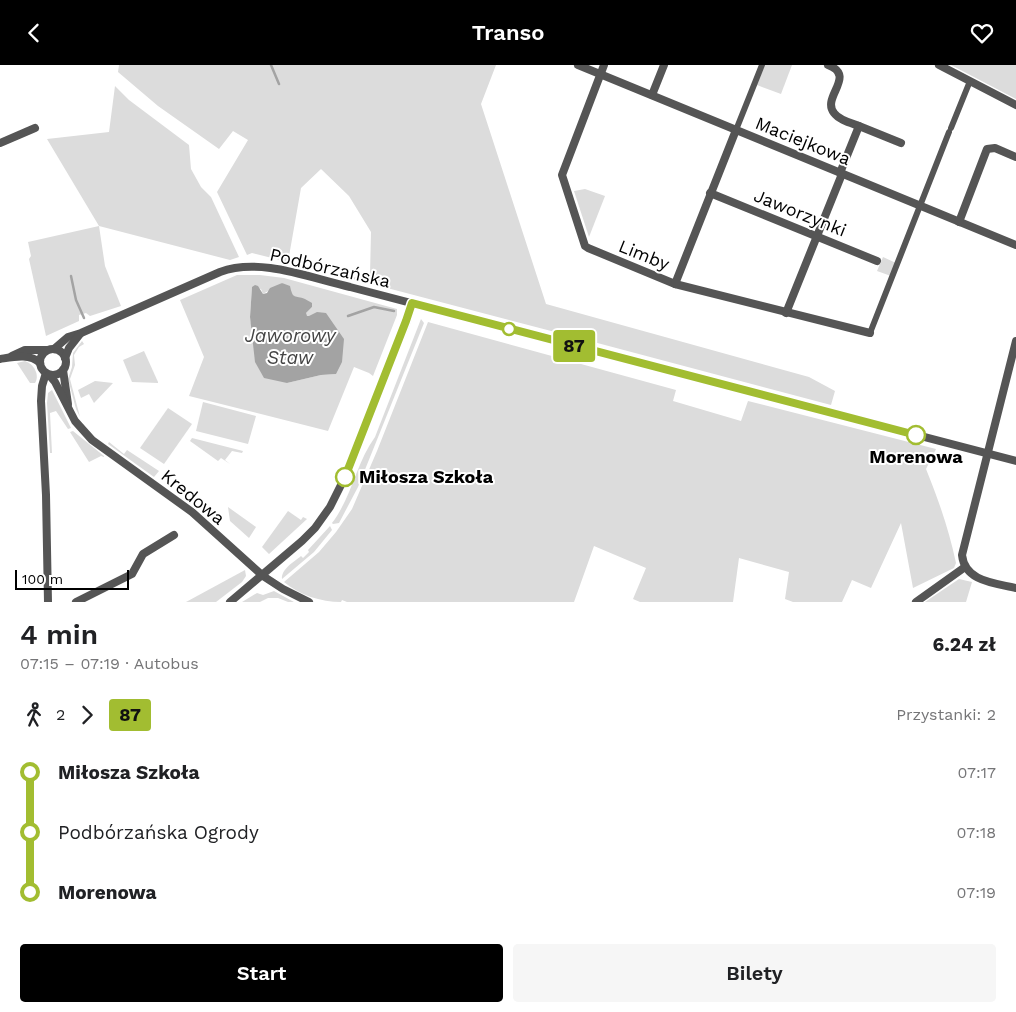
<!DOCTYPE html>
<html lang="pl">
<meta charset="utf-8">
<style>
:root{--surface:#fff;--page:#f6f6f6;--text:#202124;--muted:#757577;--accent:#000}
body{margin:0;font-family:"Work Sans",sans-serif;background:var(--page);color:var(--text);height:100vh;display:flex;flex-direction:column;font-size:19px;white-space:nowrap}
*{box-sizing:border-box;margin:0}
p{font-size:16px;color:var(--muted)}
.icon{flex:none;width:28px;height:28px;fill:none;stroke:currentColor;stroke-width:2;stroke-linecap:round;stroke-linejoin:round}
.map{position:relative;height:537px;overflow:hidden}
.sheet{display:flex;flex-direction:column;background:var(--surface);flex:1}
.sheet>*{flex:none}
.badge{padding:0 10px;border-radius:4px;font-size:18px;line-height:32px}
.scale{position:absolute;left:15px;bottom:12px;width:114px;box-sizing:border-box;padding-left:5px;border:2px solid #000;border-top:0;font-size:14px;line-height:18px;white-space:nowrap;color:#000;-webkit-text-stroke:4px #fff;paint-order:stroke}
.map>.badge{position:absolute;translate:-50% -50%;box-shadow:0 0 0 2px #fff}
.legs{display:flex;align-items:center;gap:8px;height:55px;padding:0 20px;font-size:16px}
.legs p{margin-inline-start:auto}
.head{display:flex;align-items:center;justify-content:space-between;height:85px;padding:0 20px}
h1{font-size:28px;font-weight:600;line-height:38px}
.button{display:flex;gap:10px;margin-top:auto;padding:10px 20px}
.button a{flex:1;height:58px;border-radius:5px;background:var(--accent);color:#fff;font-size:20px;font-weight:600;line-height:58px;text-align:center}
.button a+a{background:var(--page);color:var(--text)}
ul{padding:0 20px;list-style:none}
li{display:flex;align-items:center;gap:18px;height:60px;font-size:19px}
li i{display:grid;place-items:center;width:8px;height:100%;margin:0 6px;background:currentColor}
li i::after{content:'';width:12px;height:12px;margin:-6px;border:4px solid;border-radius:50%;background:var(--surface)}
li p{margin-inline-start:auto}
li:first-child i{background:linear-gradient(#0000 50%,currentColor 0)}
li:last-child i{background:linear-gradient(currentColor 50%,#0000 0)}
header{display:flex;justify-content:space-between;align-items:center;height:65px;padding:0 20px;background:var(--accent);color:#fff;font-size:22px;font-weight:600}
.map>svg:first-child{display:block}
.green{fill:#dcdcdc;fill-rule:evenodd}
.water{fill:#a3a3a3}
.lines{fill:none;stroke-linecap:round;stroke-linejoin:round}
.stream{stroke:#a3a3a3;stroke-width:2.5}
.pedestrian{stroke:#555;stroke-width:6}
.minor{stroke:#555;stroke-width:8}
.line-1-casing{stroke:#fff;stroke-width:11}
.line-1{stroke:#a2bd31;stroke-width:8}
.stop-1-dot{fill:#fff;stroke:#a2bd31;stroke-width:2.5}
.labels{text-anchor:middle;stroke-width:4;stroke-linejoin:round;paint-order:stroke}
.street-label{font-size:18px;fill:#000;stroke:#fff}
.stop-label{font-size:18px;font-weight:bold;fill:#000;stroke:#fff}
.water-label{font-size:19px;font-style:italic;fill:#444;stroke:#fff}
</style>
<header><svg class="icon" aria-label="back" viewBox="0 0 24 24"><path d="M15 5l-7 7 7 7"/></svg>Transo<svg class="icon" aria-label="heart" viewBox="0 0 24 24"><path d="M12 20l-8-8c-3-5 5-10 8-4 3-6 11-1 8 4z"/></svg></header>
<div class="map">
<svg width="1016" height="537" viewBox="0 0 1016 537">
<rect width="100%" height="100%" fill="#fff"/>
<!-- green -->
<g class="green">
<path d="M 119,0 L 496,0 L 481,39 L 546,239 L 809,312 L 835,326 L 831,340 L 556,267 L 555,264 L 555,267 L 349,213 L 370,210 L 371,167 L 349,131 L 321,104 L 301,123 L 288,197 L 252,188 L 247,190 L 217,127 L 248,75 L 233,66 L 219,84 L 158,41 L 118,7 Z"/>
<path d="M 765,0 L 792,0 L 781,29 L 757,20 Z"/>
<path d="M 951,0 L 1016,0 L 1016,34 Z"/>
<path d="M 115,21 L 129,35 L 189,80 L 191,104 L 201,122 L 211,132 L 239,192 L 230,195 L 99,161 L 47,74 L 109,67 Z"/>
<path d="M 585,124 L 605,131 L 589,172 L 574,126 Z"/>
<path d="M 99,161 L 105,201 L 121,241 L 90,251 L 86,248 L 79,250 L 79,256 L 46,271 L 29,194 L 31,191 L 28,177 Z"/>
<path d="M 883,192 L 896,198 L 891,211 L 877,206 Z"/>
<path d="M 237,210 L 260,210 L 284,213 L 397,244 L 397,250 L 373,311 L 369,308 L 354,302 L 328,366 L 189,331 L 204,292 L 180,235 ZM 282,218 L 291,225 L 291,228 L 296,233 L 304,234 L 312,242 L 306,248 L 306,251 L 308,251 L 336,309 L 321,310 L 287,318 L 253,272 L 250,252 L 252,222 L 261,224 L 263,229 Z"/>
<path d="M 421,254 L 424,258 L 358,422 L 339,458 L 333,459 L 332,458 C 352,432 356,398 375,372 Z"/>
<path d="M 428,257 L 676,325 L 673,336 L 741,356 L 748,336 L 936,384 L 926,404 C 939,436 949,465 956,498 L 954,503 L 913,523 L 901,458 L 871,523 L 852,515 L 842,537 L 793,537 L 785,534 L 789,507 L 739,493 L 733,537 L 640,537 L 633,534 L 646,503 L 594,481 L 574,537 L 347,537 L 342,535 L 341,537 C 321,537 299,530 284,517 L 319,487 L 336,467 L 352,444 L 377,386 Z"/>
<path d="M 82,276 L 84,279 L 79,282 L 74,290 L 75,300 L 70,314 L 80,352 L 76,344 L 68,314 L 72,302 L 73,288 Z"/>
<path d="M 144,286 L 158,317 L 158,318 L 132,317 L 123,295 Z"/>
<path d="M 25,296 C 34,299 40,310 35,318 L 30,318 L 17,298 Z"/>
<path d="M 95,316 L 113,318 L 94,338 L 89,329 L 81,333 L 78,325 Z"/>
<path d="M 52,325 L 71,363 L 68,364 L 56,346 L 50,348 L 52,388 L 50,388 L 47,338 L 48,328 Z"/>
<path d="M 203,337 L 256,351 L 248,379 L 196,366 Z"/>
<path d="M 168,343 L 192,359 L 164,399 L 140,383 Z"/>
<path d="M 73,366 L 104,391 L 104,392 L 101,391 L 89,397 L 70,367 Z"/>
<path d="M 192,373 L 243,386 L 242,388 L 232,386 L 225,395 L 230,399 L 221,393 L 218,396 L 190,376 Z"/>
<path d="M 109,377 L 124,389 L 127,385 L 159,406 L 154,412 L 108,379 Z"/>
<path d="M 228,442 L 256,462 L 249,473 L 230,456 Z"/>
<path d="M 288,446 L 301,455 L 303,452 L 307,454 L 269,489 L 262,482 Z"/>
<path d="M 330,461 L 332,465 L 314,487 L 282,514 C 281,504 294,497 301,491 L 303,493 L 309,487 L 308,485 Z"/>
<path d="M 245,505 L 246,511 L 242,517 L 216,537 L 186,537 Z"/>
<path d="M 959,514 L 972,517 L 966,537 L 925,537 Z"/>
<path d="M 274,526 L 294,537 L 288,537 L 278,533 L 268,533 L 260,537 L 242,537 L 257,528 L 263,530 Z"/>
</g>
<!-- water -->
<path class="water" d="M 282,218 L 290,221 C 293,235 295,230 305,234 C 307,235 310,237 312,238 L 312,242 L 306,248 L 307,251 L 309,251 L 317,247 L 326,248 L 344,274 L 342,297 L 336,309 L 321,310 L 287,318 L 264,313 L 255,297 L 250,252 L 252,222 L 255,220 L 258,221 L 263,229 L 267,228 L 270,223 Z"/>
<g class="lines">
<!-- stream -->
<g class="stream">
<path d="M 271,0 L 279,19"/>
<path d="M 71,211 L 76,235 L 84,253"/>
<path d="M 348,251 L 374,242 L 394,246"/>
</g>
<!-- pedestrian -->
<g class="pedestrian">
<path d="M 951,63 L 970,16"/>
<path d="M 736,65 L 762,0"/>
<path d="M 870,268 L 949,67"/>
</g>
<!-- minor -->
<g class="minor">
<path d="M 578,0 L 1016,180"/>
<path d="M 604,0 L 562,110 L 585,181 L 588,183 L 675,219 L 870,268"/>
<path d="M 828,0 C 857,11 821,32 834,48 C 839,55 851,58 859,61"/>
<path d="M 939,0 L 1016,40"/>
<path d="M 652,30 L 664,0"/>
<path d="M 0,78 L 35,63"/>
<path d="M 840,108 L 859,61 L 901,78"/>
<path d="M 710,128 L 877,196"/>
<path d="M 959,157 L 987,84 L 995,83 L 1016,92"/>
<path d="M 675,219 L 736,65"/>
<path d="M 786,248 L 842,109"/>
<path d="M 1016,276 L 962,490 C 965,517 995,518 1016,523"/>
<path d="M 54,284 L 68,272 L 81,268 L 220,207 C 260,192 310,213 350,222 L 1016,396"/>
<circle cx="53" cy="297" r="13"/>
<path d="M 12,291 L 25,285 L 47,285"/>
<path d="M 65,293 L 69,283 L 80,269"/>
<path d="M 0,294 C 13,292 30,288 40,298"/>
<path d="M 63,305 L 68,339"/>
<path d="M 46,308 L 42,321 L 41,336 L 46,430 L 48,537"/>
<path d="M 49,310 L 55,317 L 75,356 L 92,375 L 192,447 L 263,511 L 283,524 L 309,537"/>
<path d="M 76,537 L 132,509 L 143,489 L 174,470"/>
<path d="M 230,537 L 302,476 L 315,463 L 330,442 L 343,416 L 407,256 L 412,238"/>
<path d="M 916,537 L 965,502"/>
</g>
</g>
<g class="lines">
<!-- line-1 casing -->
<g class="line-1-casing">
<path id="line-1" d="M 345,412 L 406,256 L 412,238 L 916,370"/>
</g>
<!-- line-1 -->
<use href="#line-1" class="line-1"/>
</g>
<!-- markers -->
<g class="stop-1-dot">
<circle cx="509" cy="264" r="6"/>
<circle cx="916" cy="370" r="9"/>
<circle cx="345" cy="412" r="9"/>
</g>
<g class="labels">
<!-- street labels -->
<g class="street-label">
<text transform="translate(803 76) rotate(22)" y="6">Maciejkowa</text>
<text transform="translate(800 148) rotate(22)" y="6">Jaworzynki</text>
<text transform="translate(644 190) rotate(22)" y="6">Limby</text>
<text transform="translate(330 203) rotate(13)" y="6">Podbórzańska</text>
<text transform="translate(193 432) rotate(39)" y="6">Kredowa</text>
</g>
<!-- stop labels -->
<g class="stop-label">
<text x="916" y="398">Morenowa</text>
<text x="359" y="418" text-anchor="start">Miłosza Szkoła</text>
</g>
<!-- water labels -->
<g class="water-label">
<text x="290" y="277">Jaworowy<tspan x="290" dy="22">Staw</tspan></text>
</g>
</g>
</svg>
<div class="scale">100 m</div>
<b class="badge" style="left:574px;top:281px;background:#a2bd31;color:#111">87</b>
</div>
<section class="sheet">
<div class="head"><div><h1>4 min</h1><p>07:15 – 07:19 · Autobus</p></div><b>6.24 zł</b></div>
<div class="legs"><svg class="icon" aria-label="walk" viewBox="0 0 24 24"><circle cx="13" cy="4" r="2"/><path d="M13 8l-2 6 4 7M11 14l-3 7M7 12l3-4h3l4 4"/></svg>2<svg class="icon" aria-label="forward" viewBox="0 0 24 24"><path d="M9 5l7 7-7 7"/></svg><b class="badge" style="background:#a2bd31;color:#111">87</b><p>Przystanki: 2</p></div>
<ul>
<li><i style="color:#a2bd31"></i><b>Miłosza Szkoła</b><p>07:17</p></li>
<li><i style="color:#a2bd31"></i><span>Podbórzańska Ogrody</span><p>07:18</p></li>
<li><i style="color:#a2bd31"></i><b>Morenowa</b><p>07:19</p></li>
</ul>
<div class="button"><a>Start</a><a>Bilety</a></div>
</section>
